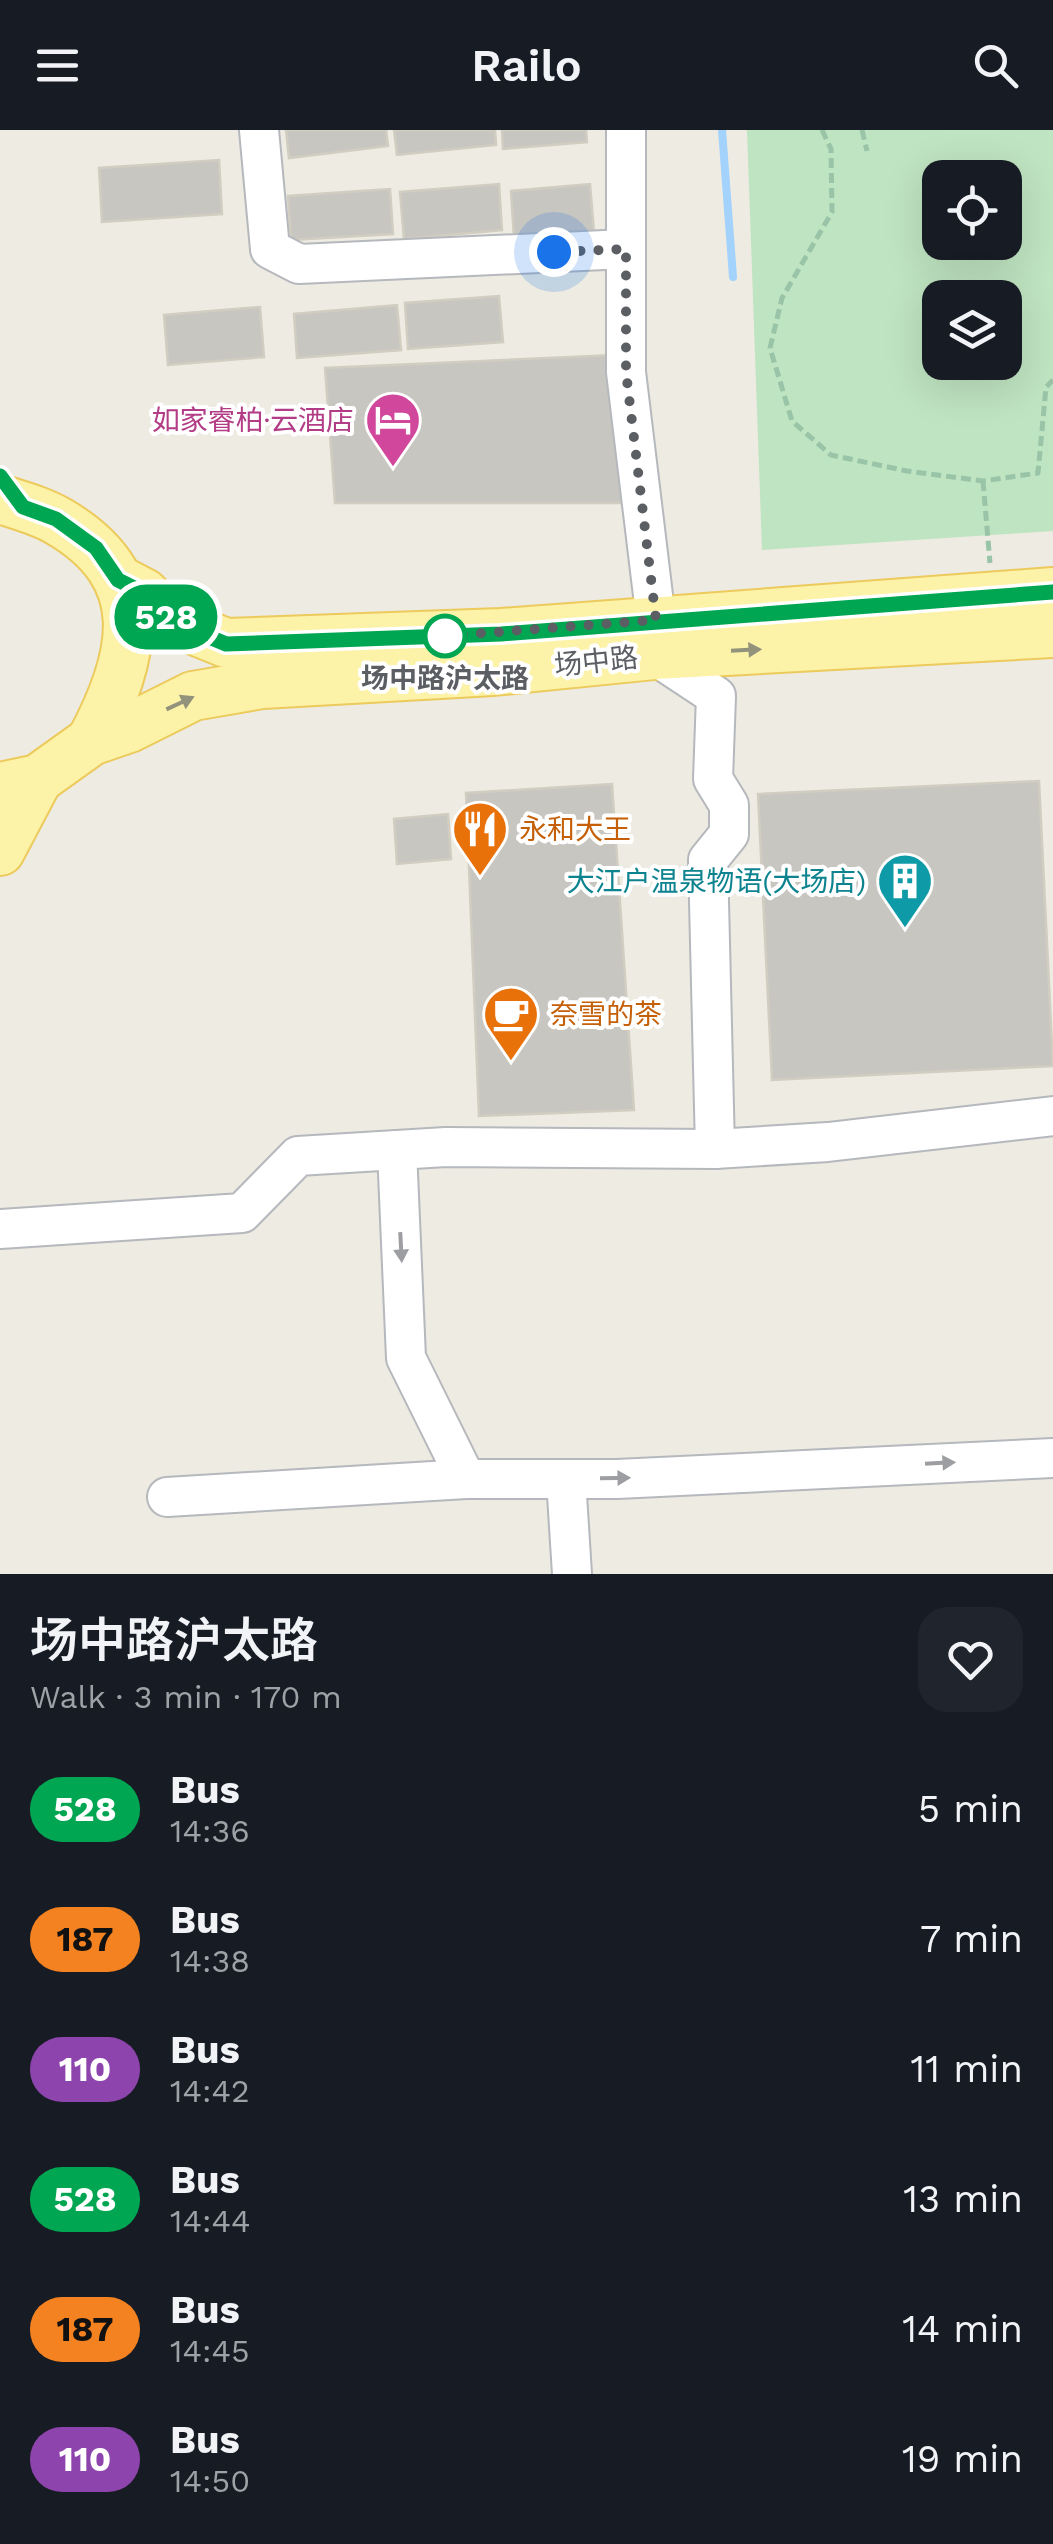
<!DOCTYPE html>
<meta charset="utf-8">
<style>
:root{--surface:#171b24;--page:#20242c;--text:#f1f3f6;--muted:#9ea1a6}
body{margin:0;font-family:"Work Sans","Noto Sans SC",sans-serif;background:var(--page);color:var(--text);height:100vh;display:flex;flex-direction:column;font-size:38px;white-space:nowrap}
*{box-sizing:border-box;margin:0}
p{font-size:32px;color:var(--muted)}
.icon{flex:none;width:55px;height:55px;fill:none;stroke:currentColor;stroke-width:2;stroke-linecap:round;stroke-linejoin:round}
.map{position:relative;height:1444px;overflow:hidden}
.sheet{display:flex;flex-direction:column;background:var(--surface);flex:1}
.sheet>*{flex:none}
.badge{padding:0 20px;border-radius:32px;font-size:35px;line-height:65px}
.tools{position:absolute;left:922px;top:30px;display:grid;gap:20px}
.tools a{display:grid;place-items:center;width:100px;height:100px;border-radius:20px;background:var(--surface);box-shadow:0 10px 40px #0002;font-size:50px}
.you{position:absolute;width:50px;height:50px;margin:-25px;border:8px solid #fff;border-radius:50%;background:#1a73e8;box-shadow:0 0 0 15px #1a73e833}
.map>.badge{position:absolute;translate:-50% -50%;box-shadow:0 0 0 5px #fff}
.round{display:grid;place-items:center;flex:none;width:105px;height:105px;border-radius:30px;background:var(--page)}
.headline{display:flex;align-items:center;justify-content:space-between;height:170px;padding:0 30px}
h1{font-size:48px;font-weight:600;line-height:75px}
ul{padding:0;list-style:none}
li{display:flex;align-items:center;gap:30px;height:130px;padding:0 30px}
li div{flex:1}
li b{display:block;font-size:38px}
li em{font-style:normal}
li .badge{min-width:110px;font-weight:700;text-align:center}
header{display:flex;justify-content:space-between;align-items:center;height:130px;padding:0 30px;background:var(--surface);font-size:45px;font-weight:600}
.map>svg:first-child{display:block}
.park{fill:#bfe4c1;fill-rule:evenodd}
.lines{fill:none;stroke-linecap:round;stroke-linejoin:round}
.stream{stroke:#a3d2fc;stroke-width:8}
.building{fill:#c8c6c0;stroke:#d1cdc1;stroke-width:2.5}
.minor-casing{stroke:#b5b8bc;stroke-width:42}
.major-casing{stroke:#ecca5c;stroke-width:52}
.path{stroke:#99c4a7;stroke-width:5;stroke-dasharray:10 5;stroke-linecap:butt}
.minor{stroke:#fff;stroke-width:38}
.major{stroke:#fcf2a8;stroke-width:48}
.oneway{fill:#93927b}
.oneway2{fill:#9d9ea1}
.line-casing{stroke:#fff;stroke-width:22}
.line{stroke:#00a651;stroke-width:15}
.walk{stroke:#5b5e63;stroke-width:10;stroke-dasharray:0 18}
.stop-dot{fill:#fff;stroke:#00a651;stroke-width:5}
.labels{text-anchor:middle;stroke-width:8;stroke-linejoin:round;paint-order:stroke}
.hotel-label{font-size:28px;fill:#b23c85;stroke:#fff;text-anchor:end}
.street-label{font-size:28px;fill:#5b5e63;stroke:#fff}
.stop-label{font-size:28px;font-weight:bold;fill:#5b5e63;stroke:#fff}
.food-label{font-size:28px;fill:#c56008;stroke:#fff;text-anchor:start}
.culture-label{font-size:28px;fill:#0d838f;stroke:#fff;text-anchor:end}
</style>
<header><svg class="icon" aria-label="menu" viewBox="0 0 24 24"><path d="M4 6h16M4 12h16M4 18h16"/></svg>Railo<svg class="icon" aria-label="search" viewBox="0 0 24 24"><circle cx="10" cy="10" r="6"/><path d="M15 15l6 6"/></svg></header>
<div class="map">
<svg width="1053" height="1444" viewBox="0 0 1053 1444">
<rect width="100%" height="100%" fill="#edebe2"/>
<!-- park -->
<path class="park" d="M 747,0 L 1053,0 L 1053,401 L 762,420 ZM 940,48 L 1005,48 L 1005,112 L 940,112 ZM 940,168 L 1005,168 L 1005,232 L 940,232 Z"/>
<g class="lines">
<!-- stream -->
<path class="stream" d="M 722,0 L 733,147"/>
</g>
<!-- building -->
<g class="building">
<path d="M 286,0 L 386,0 L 388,16 L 289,28 Z"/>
<path d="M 394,0 L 495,0 L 496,15 L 397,25 Z"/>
<path d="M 502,0 L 586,0 L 587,12 L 503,19 Z"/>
<path d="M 219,30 L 222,84 L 102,92 L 99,38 Z"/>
<path d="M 499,54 L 502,100 L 404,109 L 400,62 Z"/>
<path d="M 590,54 L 594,102 L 514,108 L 511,61 Z"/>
<path d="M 390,59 L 393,104 L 291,110 L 288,66 Z"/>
<path d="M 499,166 L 503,212 L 408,219 L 405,173 Z"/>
<path d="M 397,175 L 401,220 L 297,228 L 294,184 Z"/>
<path d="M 260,177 L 264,227 L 168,235 L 164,185 Z"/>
<path d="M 614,225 L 630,373 L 335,373 L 325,238 Z"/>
<path d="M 1039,651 L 1053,936 L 772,950 L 758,664 Z"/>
<path d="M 612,654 L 634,980 L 479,986 L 466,663 Z"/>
<path d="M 448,684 L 451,729 L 397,734 L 394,689 Z"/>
</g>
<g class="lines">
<!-- minor casing -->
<g class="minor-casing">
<g id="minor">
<path d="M 259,0 L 270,119 L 299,134 L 626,119"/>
<path d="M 626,0 L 626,242 L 656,490 L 654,525 L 716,566 L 713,649 L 729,675 L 729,704 L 708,730 L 715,1019"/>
<path d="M 397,1020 L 406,1228 L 466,1349 L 617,1349 L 1053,1328"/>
<path d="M 0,1099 L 242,1083 L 298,1026 L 446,1017 L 715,1019 L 828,1012 L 1053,986"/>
<path d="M 566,1349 L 572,1444"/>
<path d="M 167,1367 L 466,1349"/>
</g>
</g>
<!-- major casing -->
<g class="major-casing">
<g id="major">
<path d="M 0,369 C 19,375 41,381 58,391 C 155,447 136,527 91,611"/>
<path d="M 119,450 L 144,463 L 169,490 L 226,513 L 501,503 L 1053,462"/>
<path d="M 0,657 L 38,649 L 91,611 L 129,598 L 193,566 L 262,554 L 493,541 L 654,525 L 1053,503"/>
<path d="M 0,721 L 38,649"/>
</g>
</g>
<!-- path -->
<g class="path">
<path d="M 822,0 L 831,19 L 832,82 L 782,168 L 770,218 L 792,291 L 831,325 L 907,341 L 983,351 L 1038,343 L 1046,257 L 1053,250"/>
<path d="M 862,0 L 867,21"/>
<path d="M 983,351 L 990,433"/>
</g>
<!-- minor -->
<use href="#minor" class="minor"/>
<!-- major -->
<use href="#major" class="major"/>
</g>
<!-- one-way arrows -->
<defs><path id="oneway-solid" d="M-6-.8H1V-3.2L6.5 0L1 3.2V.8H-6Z" transform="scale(2.5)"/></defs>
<g class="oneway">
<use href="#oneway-solid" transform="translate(746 520) rotate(-3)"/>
<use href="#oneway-solid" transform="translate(180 573) rotate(-25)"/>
</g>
<g class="oneway2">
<use href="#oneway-solid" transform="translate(401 1117) rotate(87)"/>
<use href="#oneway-solid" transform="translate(940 1333) rotate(-3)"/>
<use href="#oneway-solid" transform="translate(615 1348) rotate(-1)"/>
</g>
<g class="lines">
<!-- line casing -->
<g class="line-casing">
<path id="line" d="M 0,346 L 23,377 L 56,389 L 96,418 L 118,450 L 144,463 L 169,490 L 226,514 L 501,504 L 1053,462"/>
</g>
<!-- line -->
<use href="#line" class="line"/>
<!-- walk -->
<path class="walk" d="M 445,506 L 656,490 L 626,242 L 626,119 L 554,122"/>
</g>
<!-- icons -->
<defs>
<g id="hotel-pin" transform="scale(2.875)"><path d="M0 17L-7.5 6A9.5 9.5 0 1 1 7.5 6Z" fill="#d1479c" stroke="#fff"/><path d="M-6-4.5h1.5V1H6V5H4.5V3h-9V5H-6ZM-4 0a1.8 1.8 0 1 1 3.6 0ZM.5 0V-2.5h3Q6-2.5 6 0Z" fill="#fff"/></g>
<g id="restaurant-pin" transform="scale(2.875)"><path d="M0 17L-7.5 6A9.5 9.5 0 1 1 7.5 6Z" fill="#e8710a" stroke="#fff"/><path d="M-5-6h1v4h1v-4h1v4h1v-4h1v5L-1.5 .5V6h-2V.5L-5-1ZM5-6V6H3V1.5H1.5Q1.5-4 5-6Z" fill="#fff"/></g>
<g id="building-pin" transform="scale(2.875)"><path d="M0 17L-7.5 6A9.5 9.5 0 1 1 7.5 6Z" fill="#0f9aa8" stroke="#fff"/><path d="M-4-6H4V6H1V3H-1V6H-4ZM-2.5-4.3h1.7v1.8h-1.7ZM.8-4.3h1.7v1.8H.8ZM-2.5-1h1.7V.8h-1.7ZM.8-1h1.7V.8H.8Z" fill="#fff"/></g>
<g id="cafe-pin" transform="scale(2.875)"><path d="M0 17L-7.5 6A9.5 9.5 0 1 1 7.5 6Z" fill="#e8710a" stroke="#fff"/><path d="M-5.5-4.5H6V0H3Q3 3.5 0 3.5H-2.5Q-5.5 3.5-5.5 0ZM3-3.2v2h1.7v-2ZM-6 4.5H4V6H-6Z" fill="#fff"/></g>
</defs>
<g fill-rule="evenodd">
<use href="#hotel-pin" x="393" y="290"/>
<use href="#restaurant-pin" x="480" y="699"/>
<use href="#building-pin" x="905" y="751"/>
<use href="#cafe-pin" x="511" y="884"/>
</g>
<!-- markers -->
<circle class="stop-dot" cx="445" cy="506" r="20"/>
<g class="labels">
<!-- hotel labels -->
<g class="hotel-label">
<text x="354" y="300">如家睿柏·云酒店</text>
</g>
<!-- street labels -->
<g class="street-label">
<text transform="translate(596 531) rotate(-6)" y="10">场中路</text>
</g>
<!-- stop labels -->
<g class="stop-label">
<text x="445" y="558">场中路沪太路</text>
</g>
<!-- food labels -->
<g class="food-label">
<text x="519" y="709">永和大王</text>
<text x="550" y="894">奈雪的茶</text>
</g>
<!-- culture labels -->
<g class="culture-label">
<text x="866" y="761">大江户温泉物语(大场店)</text>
</g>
</g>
</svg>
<div class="tools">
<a><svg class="icon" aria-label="locate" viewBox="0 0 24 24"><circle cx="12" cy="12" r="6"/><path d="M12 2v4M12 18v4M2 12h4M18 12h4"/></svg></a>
<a><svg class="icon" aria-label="layers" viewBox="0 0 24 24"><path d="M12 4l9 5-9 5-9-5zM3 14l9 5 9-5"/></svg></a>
</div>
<div class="you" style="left:554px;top:122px"></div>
<b class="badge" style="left:166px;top:487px;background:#00a651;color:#fff">528</b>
</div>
<section class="sheet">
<div class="headline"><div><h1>场中路沪太路</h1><p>Walk · 3 min · 170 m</p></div><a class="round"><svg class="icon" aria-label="heart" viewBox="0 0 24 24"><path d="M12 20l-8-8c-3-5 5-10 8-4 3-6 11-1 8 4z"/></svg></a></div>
<ul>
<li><span class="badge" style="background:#00a651;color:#fff">528</span><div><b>Bus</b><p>14:36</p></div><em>5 min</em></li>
<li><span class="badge" style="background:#f58220;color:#111">187</span><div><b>Bus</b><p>14:38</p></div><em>7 min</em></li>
<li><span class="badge" style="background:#8e44ad;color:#fff">110</span><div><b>Bus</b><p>14:42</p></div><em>11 min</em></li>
<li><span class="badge" style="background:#00a651;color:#fff">528</span><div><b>Bus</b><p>14:44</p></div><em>13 min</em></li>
<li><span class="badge" style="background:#f58220;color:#111">187</span><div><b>Bus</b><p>14:45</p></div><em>14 min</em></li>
<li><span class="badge" style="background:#8e44ad;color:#fff">110</span><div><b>Bus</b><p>14:50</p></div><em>19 min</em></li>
</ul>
</section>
